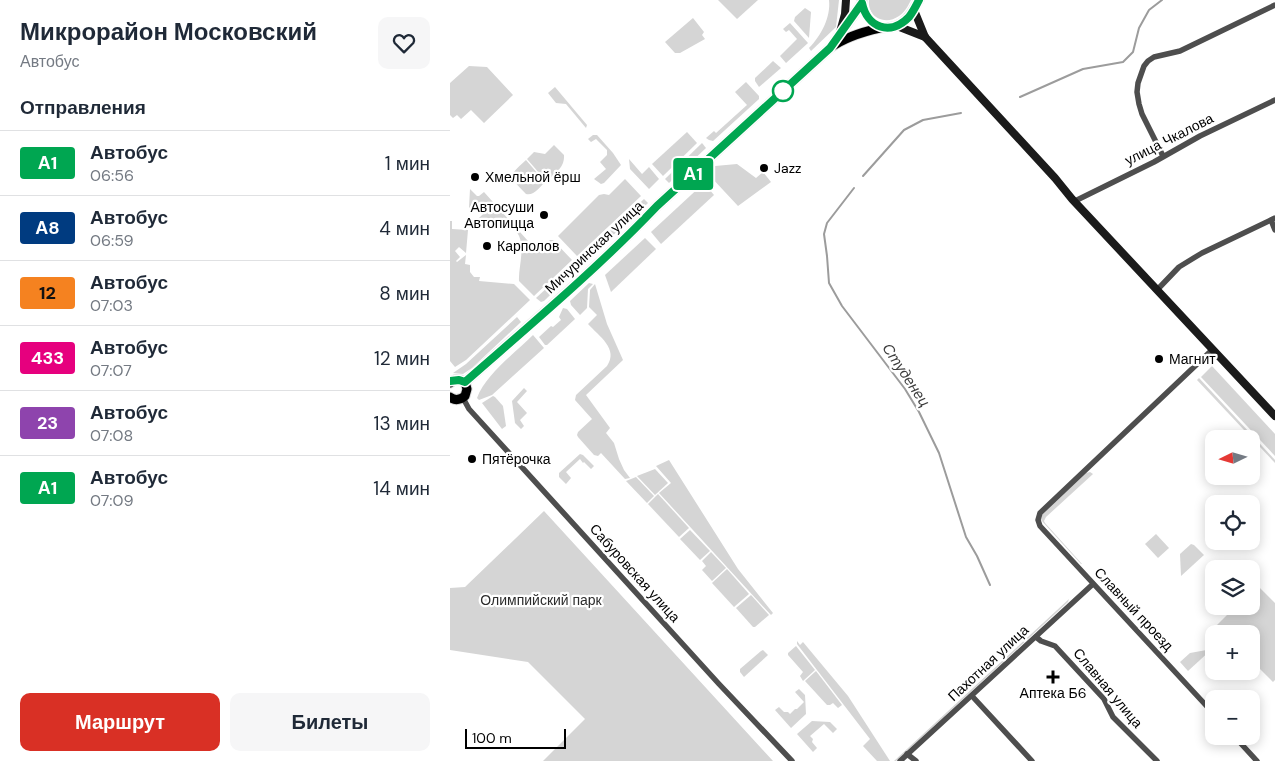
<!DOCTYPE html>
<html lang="ru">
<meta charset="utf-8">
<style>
:root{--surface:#fff;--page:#f6f6f7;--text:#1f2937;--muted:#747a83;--line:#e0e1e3;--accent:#d93025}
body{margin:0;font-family:"DM Sans",sans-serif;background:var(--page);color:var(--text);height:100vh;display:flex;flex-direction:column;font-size:19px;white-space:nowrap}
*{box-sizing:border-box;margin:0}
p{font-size:16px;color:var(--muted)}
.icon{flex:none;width:28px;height:28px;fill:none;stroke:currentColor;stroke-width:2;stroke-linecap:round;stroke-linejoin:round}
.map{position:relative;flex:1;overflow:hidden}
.sheet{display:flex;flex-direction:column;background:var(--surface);width:450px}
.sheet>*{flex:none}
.badge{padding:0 10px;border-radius:4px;font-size:18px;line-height:32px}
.needle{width:32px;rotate:265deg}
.controls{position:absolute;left:755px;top:430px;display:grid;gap:10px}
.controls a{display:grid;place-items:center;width:55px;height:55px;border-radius:10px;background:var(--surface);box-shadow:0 2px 12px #0003;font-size:25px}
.scale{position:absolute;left:15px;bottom:12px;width:101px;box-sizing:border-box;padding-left:5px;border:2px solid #000;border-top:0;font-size:14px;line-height:18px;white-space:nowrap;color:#000;-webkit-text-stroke:4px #fff;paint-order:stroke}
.map>.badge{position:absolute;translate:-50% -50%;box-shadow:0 0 0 2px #fff}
h2{padding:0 20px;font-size:19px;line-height:45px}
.round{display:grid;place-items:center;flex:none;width:52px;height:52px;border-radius:10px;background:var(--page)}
.summary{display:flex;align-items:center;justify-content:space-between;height:85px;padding:0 20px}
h1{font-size:24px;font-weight:600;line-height:38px}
.primary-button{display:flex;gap:10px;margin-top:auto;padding:10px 20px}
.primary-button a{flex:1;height:58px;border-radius:10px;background:var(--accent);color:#fff;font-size:20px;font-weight:600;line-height:58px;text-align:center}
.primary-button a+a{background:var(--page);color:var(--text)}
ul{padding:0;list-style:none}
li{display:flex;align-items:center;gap:15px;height:65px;padding:0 20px;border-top:1px solid var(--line)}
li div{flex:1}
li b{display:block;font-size:19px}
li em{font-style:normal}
li .badge{min-width:55px;font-weight:700;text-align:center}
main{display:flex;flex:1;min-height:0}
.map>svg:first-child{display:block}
.green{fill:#d5d5d5}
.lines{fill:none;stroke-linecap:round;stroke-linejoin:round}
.stream{stroke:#9c9c9c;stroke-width:2}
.primary-casing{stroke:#dbdbdb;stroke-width:11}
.street{stroke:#4e4e4e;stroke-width:5.5}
.secondary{stroke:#1b1b1b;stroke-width:8}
.primary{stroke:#000;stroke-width:9}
.line-casing{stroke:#fff;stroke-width:11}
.line{stroke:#00a651;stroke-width:8}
.stop-dot{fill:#fff;stroke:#00a651;stroke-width:2.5}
.poi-dot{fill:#000;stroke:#fff;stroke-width:2}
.labels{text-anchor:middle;stroke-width:4.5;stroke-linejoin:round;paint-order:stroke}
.street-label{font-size:14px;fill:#000;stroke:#fff}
.poi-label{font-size:14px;fill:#000;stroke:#fff;text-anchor:start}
.park-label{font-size:14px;fill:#2c2c2c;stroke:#fff}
.water-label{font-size:15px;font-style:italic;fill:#3d3d3d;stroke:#fff}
</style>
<main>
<section class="sheet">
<div class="summary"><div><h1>Микрорайон Московский</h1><p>Автобус</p></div><a class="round"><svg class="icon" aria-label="heart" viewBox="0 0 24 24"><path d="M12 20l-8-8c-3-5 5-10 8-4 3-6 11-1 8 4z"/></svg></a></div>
<h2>Отправления</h2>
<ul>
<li><span class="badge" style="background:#00a651;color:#fff">А1</span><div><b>Автобус</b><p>06:56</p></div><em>1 мин</em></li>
<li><span class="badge" style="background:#003b80;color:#fff">А8</span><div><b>Автобус</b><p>06:59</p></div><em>4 мин</em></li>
<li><span class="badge" style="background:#f58220;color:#111">12</span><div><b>Автобус</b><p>07:03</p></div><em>8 мин</em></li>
<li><span class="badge" style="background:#e6007e;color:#fff">433</span><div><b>Автобус</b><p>07:07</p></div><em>12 мин</em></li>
<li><span class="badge" style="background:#8e44ad;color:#fff">23</span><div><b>Автобус</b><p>07:08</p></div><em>13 мин</em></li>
<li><span class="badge" style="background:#00a651;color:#fff">А1</span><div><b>Автобус</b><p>07:09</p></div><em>14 мин</em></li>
</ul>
<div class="primary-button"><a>Маршрут</a><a>Билеты</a></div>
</section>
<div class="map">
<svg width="825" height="761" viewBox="0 0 825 761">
<rect width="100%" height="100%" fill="#fff"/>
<!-- green -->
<g class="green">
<path d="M 268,0 L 308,0 L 287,19 Z"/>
<path d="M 379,0 L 389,0 L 386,27 L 361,51 L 359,48 C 371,36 381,17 379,0 Z"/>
<path d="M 419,0 L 461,0 C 458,6 455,12 449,16 C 435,26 417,17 419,0 Z"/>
<path d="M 355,8 L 361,12 L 359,38 L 344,21 L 345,17 Z"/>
<path d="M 243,18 L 254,32 L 252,35 L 255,39 L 230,53 L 225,53 L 215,42 Z"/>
<path d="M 340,23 L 358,43 L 336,63 L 330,56 L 347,39 L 339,30 L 336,32 L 333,29 Z"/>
<path d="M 323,61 L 331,68 L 309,87 L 305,81 L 305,78 Z"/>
<path d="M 19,66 L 37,67 L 63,95 L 34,123 L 21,110 L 11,119 L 7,115 L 3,118 L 0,115 L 0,83 Z"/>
<path d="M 296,82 L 309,96 L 309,99 L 263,141 L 259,140 L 256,138 L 264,131 L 266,133 L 297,105 L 285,92 Z"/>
<path d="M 105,87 L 137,125 L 136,128 L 116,104 L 106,103 L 98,93 Z"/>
<path d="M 237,132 L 247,143 L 213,176 L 202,164 Z"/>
<path d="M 143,135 L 147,135 L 163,153 L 171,165 L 154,183 L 151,184 L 144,179 L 156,169 L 150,162 L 157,155 L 157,150 L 146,139 L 141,142 L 138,139 Z"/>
<path d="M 252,143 L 256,148 L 219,183 L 215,179 Z"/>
<path d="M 104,145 L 114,155 C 115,167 105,174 96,181 L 77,159 L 84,152 L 95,154 Z"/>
<path d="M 179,159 L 192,174 L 199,167 L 209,179 L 199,189 L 180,169 Z"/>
<path d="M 76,160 L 95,182 C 90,187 84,196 76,194 C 59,176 57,177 76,160 Z"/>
<path d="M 287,164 L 306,178 L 313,172 L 321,182 L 288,206 L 260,176 L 259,173 L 262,167 L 265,166 Z"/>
<path d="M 175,179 L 191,196 L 127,256 L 108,236 L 149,195 L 154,194 L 159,195 Z"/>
<path d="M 254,183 L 264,195 L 211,244 L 201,232 Z"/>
<path d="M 20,189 L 27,196 L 29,196 L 34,192 L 87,251 L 100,240 L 103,240 L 122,260 L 84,296 L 69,281 C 68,264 80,236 59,226 C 51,223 39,224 31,223 L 30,228 L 27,228 L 28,222 L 27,220 L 36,211 L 26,201 L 19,208 Z"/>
<path d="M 194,199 L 198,203 L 134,262 L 130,259 Z"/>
<path d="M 0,221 L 2,221 L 2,229 L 18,230 L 16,253 L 9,247 L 5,251 L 10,257 L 6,261 L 7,262 L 16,255 L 15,264 L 20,265 L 20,272 L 24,277 L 30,277 L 29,281 L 64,284 L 80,300 L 16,360 L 5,367 L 0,361 Z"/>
<path d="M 195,238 L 206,249 L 161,292 L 155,275 Z"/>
<path d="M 124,263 L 129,267 L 94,301 L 91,302 L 86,298 Z"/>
<path d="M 139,283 L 143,284 L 138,289 L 137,308 L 130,315 L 121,305 L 120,301 Z"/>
<path d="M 145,284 L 157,324 L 173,360 L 136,395 L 160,428 L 156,433 L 164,443 L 169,459 L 174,470 L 180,478 L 175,479 L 151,453 L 148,456 L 144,455 L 128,437 L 127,435 L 128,432 L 142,419 L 125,400 L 126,395 L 157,366 C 169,349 149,336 138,324 L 147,315 L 139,307 L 140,290 Z"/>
<path d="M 113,308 L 117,309 L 125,319 L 97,345 L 95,345 L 89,337 L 101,326 L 103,327 L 111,320 L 109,317 Z"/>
<path d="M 67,317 L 71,322 L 22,368 L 13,374 L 3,373 L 16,364 Z"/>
<path d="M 83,335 L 94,348 L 42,395 L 29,400 L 27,398 C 36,374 65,353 83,335 Z"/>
<path d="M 762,366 L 825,434 L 825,456 L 751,377 Z"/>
<path d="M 749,378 L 825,460 L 825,463 L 747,380 Z"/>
<path d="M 74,388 L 77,391 L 67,402 L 77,413 L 70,420 L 74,426 L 71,429 L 65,423 L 62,401 Z"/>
<path d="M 43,396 L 45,397 L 53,406 L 56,426 L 52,429 L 32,403 Z"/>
<path d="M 130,454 L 133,455 L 144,466 L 141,469 L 134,462 L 133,463 L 130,459 L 116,472 L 121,478 L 116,484 L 109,477 L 109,473 Z"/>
<path d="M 219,460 L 288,569 L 323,613 L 321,615 L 209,493 L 221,483 L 206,466 Z"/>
<path d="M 205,469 L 218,483 L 205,495 L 187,476 Z"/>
<path d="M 640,472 L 643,474 L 596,517 L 594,521 L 595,523 L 632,564 L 631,564 L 591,520 L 592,515 L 636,473 Z"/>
<path d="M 186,477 L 204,496 L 197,503 L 176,481 Z"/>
<path d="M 208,494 L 239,528 L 229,537 L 198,504 Z"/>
<path d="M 94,511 L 323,761 L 93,761 L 135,719 L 78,662 L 0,650 L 0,588 L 15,587 Z"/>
<path d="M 240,530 L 260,551 L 250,560 L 230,539 Z"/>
<path d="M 706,534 L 719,548 L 708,558 L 695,544 Z"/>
<path d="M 741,544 L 744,545 L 754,555 L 731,576 L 730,554 Z"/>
<path d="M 261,552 L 276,568 L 262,581 L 252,570 L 256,566 L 252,561 Z"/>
<path d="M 277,569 L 299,594 L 284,607 L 262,583 Z"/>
<path d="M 807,585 L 825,603 L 825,680 L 823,682 L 801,660 L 801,634 L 776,634 L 767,625 L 786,606 L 801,606 L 801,591 Z"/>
<path d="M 301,595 L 319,615 L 305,627 L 303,627 L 286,608 Z"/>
<path d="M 619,599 L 618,602 L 446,761 L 444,761 Z"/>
<path d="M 347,641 L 350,645 L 353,642 L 398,696 L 440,761 L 427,761 L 413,746 L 420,739 L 347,644 Z"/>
<path d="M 346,646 L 365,670 L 353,681 L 350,676 L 353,672 L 338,655 L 338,653 Z"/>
<path d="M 762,649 L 738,671 L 730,662 L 740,653 Z"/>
<path d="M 313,650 L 318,655 L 294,677 L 290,672 L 290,669 L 311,651 Z"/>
<path d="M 366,671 L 392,705 L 388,708 L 383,703 L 380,705 L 377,705 L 355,681 Z"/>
<path d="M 349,689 L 355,695 L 356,714 L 341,728 L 325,710 L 329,707 L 334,712 L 338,712 L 340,714 L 345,709 L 347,709 L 354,702 L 345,692 Z"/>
<path d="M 362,721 L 380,722 L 387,729 L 383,733 L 374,724 L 360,736 L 363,739 L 362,742 L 367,748 L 363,752 L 347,734 Z"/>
</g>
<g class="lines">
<!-- stream -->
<g class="stream">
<path d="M 570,97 L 633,69 L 673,62 L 683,52 L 689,28 L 699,10 L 712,0"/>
<path d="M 413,176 L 454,130 L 473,120 L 511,113"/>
<path d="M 404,188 L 377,223 L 374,234 L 377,256 L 379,283 L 392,306 L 455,389 L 469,412 L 489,453 L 516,537 L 527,556 L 540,585"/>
</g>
<!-- primary casing -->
<g class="primary-casing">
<g id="primary">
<path d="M 383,44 L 412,3 L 412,0"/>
<path d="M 15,382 C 80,324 147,269 207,206 L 380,48 C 395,37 412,32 430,28 C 435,27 441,28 446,26 C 458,21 463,11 469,0"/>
<path d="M 0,383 C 5,378 10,379 15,382 L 17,389 L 15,396 C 10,400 5,401 0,397"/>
</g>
</g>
<!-- street -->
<g class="street">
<path d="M 713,156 L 692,114 L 689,104 L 687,92 L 688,83 L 694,66 L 698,61 L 704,57 L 730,51 L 825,5"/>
<path d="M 625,201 L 704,162 L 750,136 L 825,100"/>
<path d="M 821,220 L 825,230"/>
<path d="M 707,290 L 729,267 L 752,253 L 825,218"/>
<path d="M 763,349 L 590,513 L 588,520 L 590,526 L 764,714"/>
<path d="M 13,398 L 19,409 L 269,684 L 342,761"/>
<path d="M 586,637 L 591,641 L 605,646 L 654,699 L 663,717 L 707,761"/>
<path d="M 522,696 L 582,761"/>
<path d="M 784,736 L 807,761"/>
<path d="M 457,754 L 466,761"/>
<path d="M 450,761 L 643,584"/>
</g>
<!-- secondary -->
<g class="secondary">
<path d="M 412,3 C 415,16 420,23 433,27"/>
<path d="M 464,10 L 475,37 L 605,178 L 622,199 L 825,416"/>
<path d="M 447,26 L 475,37"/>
<path d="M 390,32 L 395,14 L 396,0"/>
</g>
<!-- primary -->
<use href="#primary" class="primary"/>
</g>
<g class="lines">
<!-- line casing -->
<g class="line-casing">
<path id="line" d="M 0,381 L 9,380 L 15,382 C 80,325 147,269 207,206 L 380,48 L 412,3 C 417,27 440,37 459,17 C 463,12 466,6 469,0"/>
</g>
<!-- line -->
<use href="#line" class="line"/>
</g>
<!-- markers -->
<circle class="stop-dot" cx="333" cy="91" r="10"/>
<g class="poi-dot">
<circle cx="314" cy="168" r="5"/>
<circle cx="25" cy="177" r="5"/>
<circle cx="94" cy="215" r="5"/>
<circle cx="37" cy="246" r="5"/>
<circle cx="709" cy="359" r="5"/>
<circle cx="22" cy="459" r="5"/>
<path d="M600.5 669.5h5v5h5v5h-5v5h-5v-5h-5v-5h5z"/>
</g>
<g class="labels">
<!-- street labels -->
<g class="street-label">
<text transform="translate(719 139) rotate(-27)" y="5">улица Чкалова</text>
<text transform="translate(144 247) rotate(-43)" y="5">Мичуринская улица</text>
<text transform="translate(185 573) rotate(48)" y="5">Сабуровская улица</text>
<text transform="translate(684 609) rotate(47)" y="5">Славный проезд</text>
<text transform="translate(538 663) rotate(-43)" y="5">Пахотная улица</text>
<text transform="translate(658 688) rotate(50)" y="5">Славная улица</text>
</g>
<!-- poi labels -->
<g class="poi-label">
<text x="324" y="173">Jazz</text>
<text x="35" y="182">Хмельной ёрш</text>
<text x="84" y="212" text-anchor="end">Автосуши<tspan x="84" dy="16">Автопицца</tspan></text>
<text x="47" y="251">Карполов</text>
<text x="719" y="364">Магнит</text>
<text x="32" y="464">Пятёрочка</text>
<text x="603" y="698" text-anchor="middle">Аптека Б6</text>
</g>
<!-- park labels -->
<g class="park-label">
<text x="91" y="605">Олимпийский парк</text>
</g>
<!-- water labels -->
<g class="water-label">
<text transform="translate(456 375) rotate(56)" y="5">Студенец</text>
</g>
</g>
</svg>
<div class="controls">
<a><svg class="needle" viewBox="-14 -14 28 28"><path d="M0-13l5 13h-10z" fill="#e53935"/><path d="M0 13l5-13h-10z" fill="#747a83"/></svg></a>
<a><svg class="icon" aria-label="locate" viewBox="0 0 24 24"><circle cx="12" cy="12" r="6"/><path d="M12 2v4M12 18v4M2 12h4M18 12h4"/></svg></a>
<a><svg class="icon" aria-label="layers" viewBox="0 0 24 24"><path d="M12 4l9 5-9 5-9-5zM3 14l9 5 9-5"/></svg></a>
<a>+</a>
<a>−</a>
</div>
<div class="scale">100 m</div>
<b class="badge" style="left:243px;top:174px;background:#00a651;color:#fff">А1</b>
</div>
</main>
